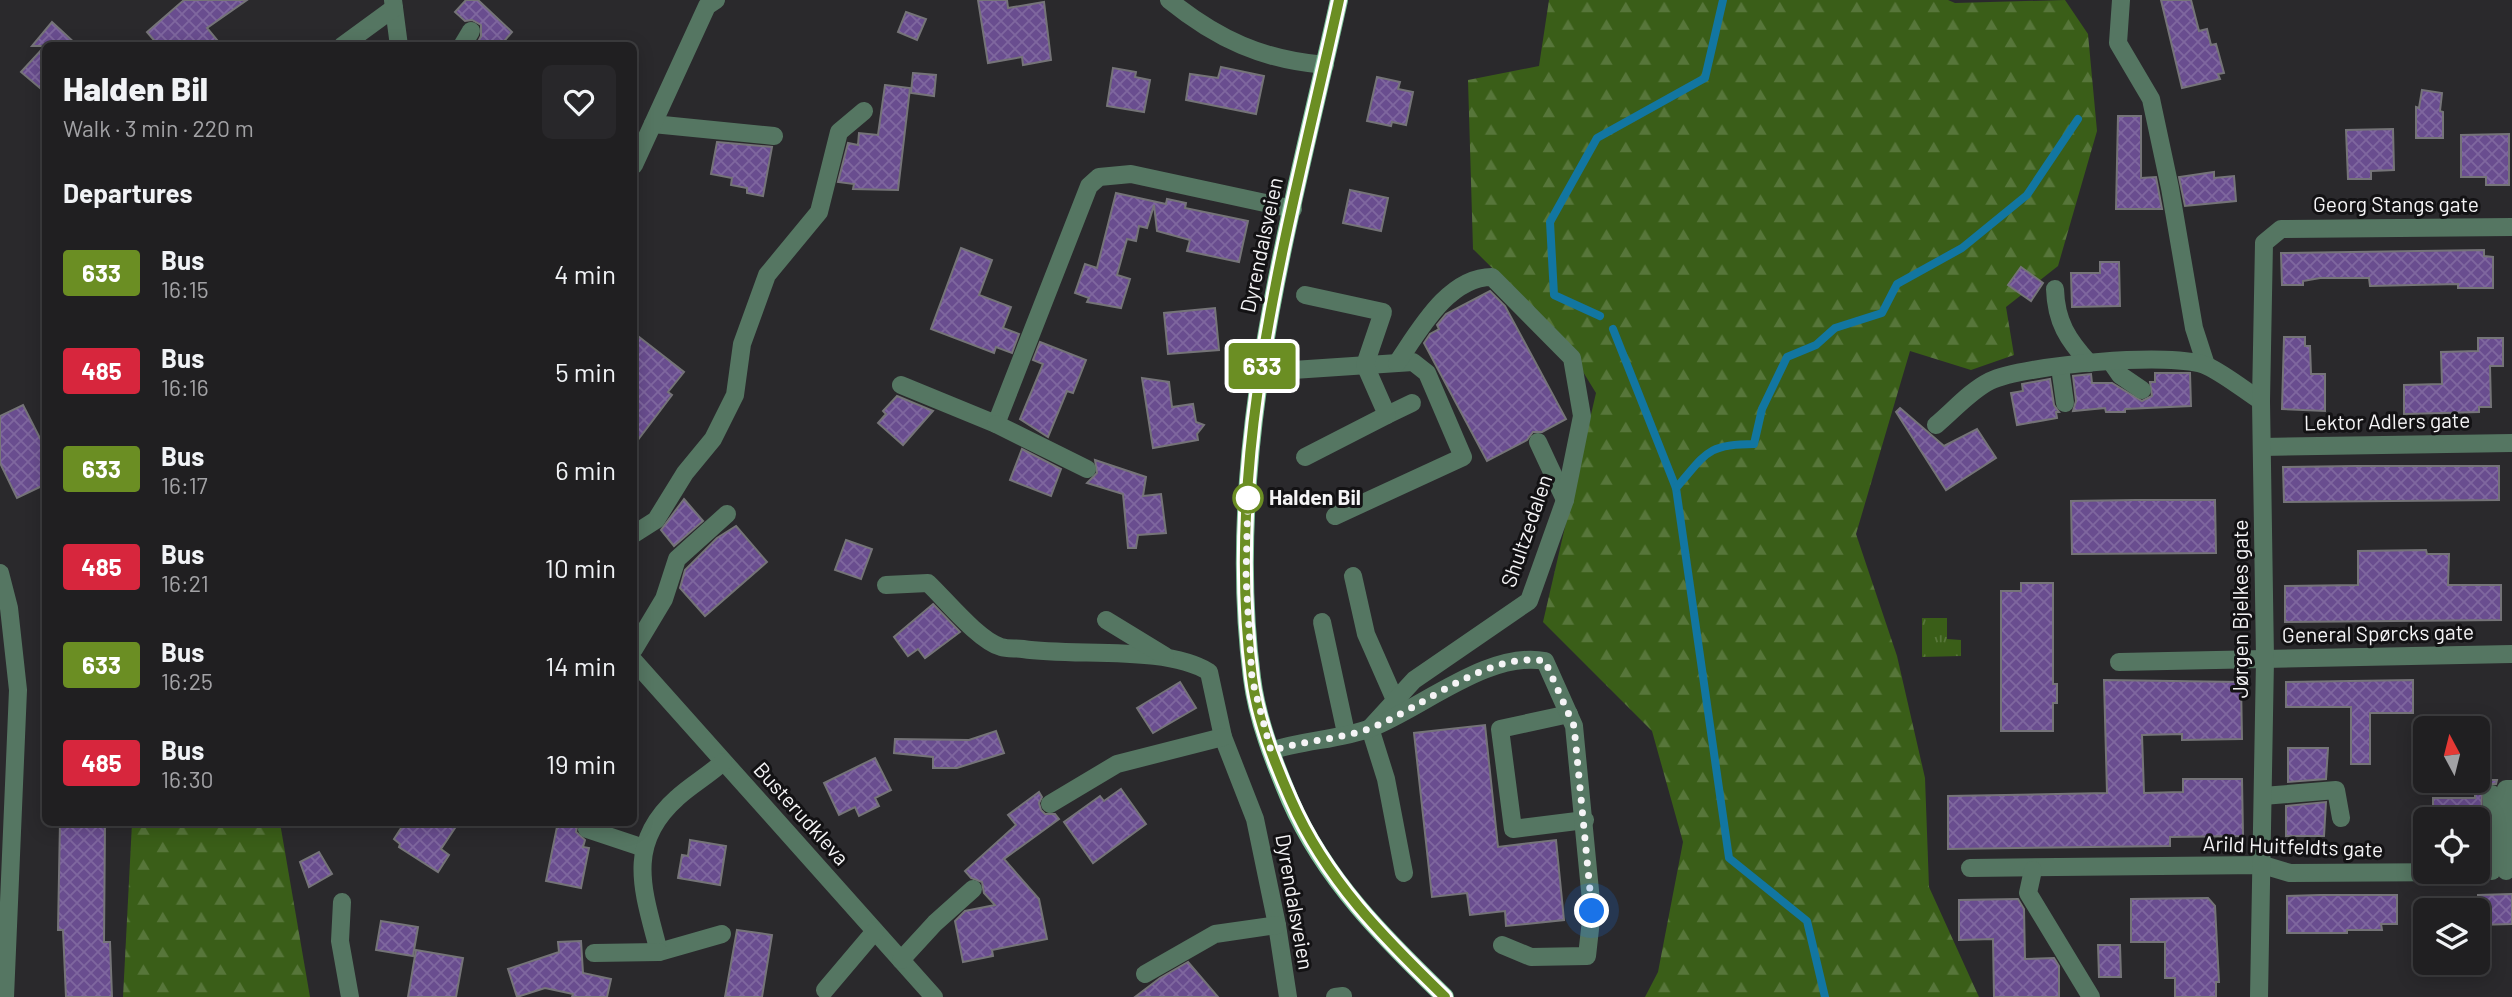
<!DOCTYPE html>
<meta charset="utf-8">
<style>
:root{--surface:#201f21;--page:#28272a;--text:#f1f3f6;--muted:#a2a2a5;--line:#3d3d3f}
body{margin:0;font-family:Barlow,sans-serif;background:var(--page);color:var(--text);height:100vh;display:flex;flex-direction:column;font-size:26px;white-space:nowrap}
*{box-sizing:border-box;margin:0}
p{font-size:23px;color:var(--muted)}
.icon{flex:none;width:38px;height:38px;fill:none;stroke:currentColor;stroke-width:2;stroke-linecap:round;stroke-linejoin:round}
.map{position:relative;flex:1;overflow:hidden}
.drawer{position:absolute;left:42px;top:42px;width:595px;height:784px;display:flex;flex-direction:column;background:var(--surface);border-radius:10px;box-shadow:0 4px 18px #0003,0 0 0 2px var(--line)}
.drawer>*{flex:none}
.badge{padding:0 14px;border-radius:5px;font-size:24px;line-height:46px}
.needle{width:46px;rotate:353deg}
.fabs{position:absolute;left:2413px;top:716px;display:grid;gap:14px}
.fabs a{display:grid;place-items:center;width:77px;height:77px;border-radius:10px;background:var(--surface);box-shadow:0 4px 18px #0003,0 0 0 2px var(--line);font-size:35px}
.you{position:absolute;width:35px;height:35px;margin:-18px;border:5px solid #fff;border-radius:50%;background:#1a73e8;box-shadow:0 0 0 10px #1a73e833}
.map>.badge{position:absolute;translate:-50% -50%;box-shadow:0 0 0 4px #fff}
h2{padding:0 21px;font-size:26px;line-height:63px}
.round{display:grid;place-items:center;flex:none;width:74px;height:74px;border-radius:10px;background:var(--page)}
.overview{display:flex;align-items:center;justify-content:space-between;height:119px;padding:0 21px}
h1{font-size:33px;font-weight:800;line-height:52px}
ul{padding:0;list-style:none}
li{display:flex;align-items:center;gap:21px;height:98px;padding:0 21px}
li div{flex:1}
li b{display:block;font-size:26px}
li em{font-style:normal}
li .badge{min-width:77px;font-weight:700;text-align:center}
.map>svg:first-child{display:block}
.forest{fill:url(#forest-firs)}
.park{fill:url(#park-tufts)}
.lines{fill:none;stroke-linecap:round;stroke-linejoin:round}
.stream{stroke:#1276a1;stroke-width:8}
.building{fill:url(#building-cross-hatch);stroke:#757478;stroke-width:2}
.minor{stroke:#557662;stroke-width:18}
.major{stroke:#7dc198;stroke-width:18}
.line-casing{stroke:#fff;stroke-width:16}
.line{stroke:#6b8e23;stroke-width:10}
.walk{stroke:#f5f4f6;stroke-width:7;stroke-dasharray:0 12.6}
.stop-dot{fill:#fff;stroke:#6b8e23;stroke-width:3.5}
.labels{text-anchor:middle;stroke-width:6;stroke-linejoin:round;paint-order:stroke}
.street-label{font-size:21px;fill:#f5f4f6;stroke:#131214}
.stop-label{font-size:21px;font-weight:bold;fill:#f5f4f6;stroke:#131214;text-anchor:start}
</style>
<div class="map">
<svg width="2512" height="997" viewBox="0 0 2512 997">
<defs>
<pattern id="forest-firs" width="22" height="20" patternUnits="userSpaceOnUse" patternTransform="scale(1.75)"><rect width="22" height="20" fill="#3a5e18"/><path d="M5 1l3.5 6h-7zM16 11l3.5 6h-7z" fill="#57763a"/></pattern>
<pattern id="park-tufts" width="24" height="20" patternUnits="userSpaceOnUse" patternTransform="scale(1.75)"><rect width="24" height="20" fill="#3a5e18"/><path d="M3 7l-1-3M5 7V3M7 7l1-3M15 17l-1-3M17 17v-4M19 17l1-3" fill="none" stroke="#57763a"/></pattern>
<pattern id="building-cross-hatch" width="8" height="8" patternUnits="userSpaceOnUse" patternTransform="scale(1.75)"><rect width="8" height="8" fill="#694d8f"/><path d="M0 0l8 8M0 8l8-8" fill="none" stroke="#7f679f"/></pattern>
</defs>
<rect width="100%" height="100%" fill="#2a292c"/>
<!-- forest -->
<g class="forest">
<path d="M 1549,0 L 1948,0 L 1955,3 L 2065,0 L 2088,34 L 2097,131 L 2058,266 L 2006,307 L 2014,355 L 1971,370 L 1910,351 L 1856,534 L 1897,656 L 1925,778 L 1929,887 L 1979,997 L 1645,997 L 1658,972 L 1683,842 L 1652,731 L 1543,622 L 1596,393 L 1561,336 L 1473,249 L 1468,80 L 1539,66 Z"/>
<path d="M 132,823 L 280,823 L 310,997 L 123,997 Z"/>
</g>
<!-- park -->
<path class="park" d="M 1922,618 L 1947,618 L 1947,639 L 1961,640 L 1961,656 L 1922,657 Z"/>
<g class="lines">
<!-- stream -->
<g class="stream">
<path d="M 1600,316 L 1554,295 L 1550,222 L 1597,138 L 1705,78 L 1723,0"/>
<path d="M 1613,329 L 1676,488 L 1729,858 L 1807,921 L 1825,997"/>
<path d="M 1676,488 C 1706,454 1706,444 1754,444 L 1762,409 L 1787,357 L 1816,345 L 1835,328 L 1882,313 L 1897,284 L 1962,248 L 2027,195 L 2078,119"/>
</g>
</g>
<!-- building -->
<g class="building">
<path d="M 184,0 L 247,0 L 207,28 L 222,46 L 159,46 L 147,32 Z"/>
<path d="M 466,0 L 478,0 L 512,32 L 500,46 L 476,46 L 481,36 L 481,25 L 472,20 L 465,21 L 455,12 Z"/>
<path d="M 978,0 L 1007,0 L 1008,8 L 1044,2 L 1051,60 L 1023,65 L 1022,57 L 988,63 Z"/>
<path d="M 2161,0 L 2191,0 L 2199,31 L 2207,29 L 2211,45 L 2216,44 L 2224,73 L 2218,74 L 2220,79 L 2182,88 Z"/>
<path d="M 906,12 L 926,19 L 917,40 L 898,32 Z"/>
<path d="M 52,22 L 78,46 L 46,46 L 46,93 L 21,72 L 45,46 L 32,46 Z"/>
<path d="M 1221,67 L 1264,76 L 1256,114 L 1186,100 L 1190,74 L 1218,78 Z"/>
<path d="M 1113,68 L 1136,72 L 1135,77 L 1150,80 L 1144,112 L 1107,106 Z"/>
<path d="M 913,73 L 936,75 L 934,96 L 911,93 Z"/>
<path d="M 1377,77 L 1400,82 L 1398,89 L 1413,92 L 1406,125 L 1392,122 L 1391,126 L 1367,121 Z"/>
<path d="M 885,85 L 910,88 L 898,190 L 853,189 L 854,184 L 838,182 L 848,143 L 858,145 L 859,133 L 878,135 Z"/>
<path d="M 2422,90 L 2442,93 L 2440,111 L 2443,112 L 2443,138 L 2416,138 L 2416,107 L 2419,108 Z"/>
<path d="M 2118,116 L 2141,116 L 2141,178 L 2156,177 L 2162,209 L 2116,209 Z"/>
<path d="M 2393,129 L 2394,170 L 2371,171 L 2371,179 L 2348,179 L 2346,130 Z"/>
<path d="M 2509,134 L 2509,185 L 2486,185 L 2486,177 L 2461,177 L 2461,135 Z"/>
<path d="M 717,142 L 772,147 L 763,196 L 747,193 L 747,188 L 731,185 L 732,178 L 711,174 Z"/>
<path d="M 2214,172 L 2214,178 L 2234,176 L 2236,201 L 2185,206 L 2179,177 Z"/>
<path d="M 1350,190 L 1388,198 L 1381,231 L 1343,223 Z"/>
<path d="M 1116,193 L 1166,204 L 1167,199 L 1186,203 L 1185,208 L 1248,221 L 1239,262 L 1187,251 L 1190,240 L 1157,231 L 1154,205 L 1147,228 L 1139,226 L 1136,241 L 1127,239 L 1117,275 L 1130,279 L 1121,308 L 1087,302 L 1089,298 L 1075,293 L 1085,264 L 1097,268 Z"/>
<path d="M 961,248 L 992,260 L 979,295 L 1011,307 L 1003,328 L 1019,334 L 1012,353 L 996,347 L 994,353 L 931,329 Z"/>
<path d="M 2484,250 L 2484,256 L 2493,257 L 2493,288 L 2458,288 L 2458,284 L 2370,286 L 2369,278 L 2320,278 L 2303,281 L 2303,285 L 2282,285 L 2281,253 Z"/>
<path d="M 2100,262 L 2119,262 L 2120,306 L 2072,307 L 2071,273 L 2100,273 Z"/>
<path d="M 2021,267 L 2043,283 L 2031,301 L 2008,285 Z"/>
<path d="M 1490,291 L 1505,306 L 1566,419 L 1542,432 L 1533,432 L 1527,440 L 1487,461 L 1424,343 L 1430,334 L 1439,329 L 1437,325 L 1446,314 Z"/>
<path d="M 1215,308 L 1219,350 L 1168,354 L 1164,313 Z"/>
<path d="M 634,333 L 684,372 L 668,392 L 672,395 L 634,445 Z"/>
<path d="M 2284,337 L 2305,337 L 2305,346 L 2310,346 L 2311,374 L 2325,374 L 2325,411 L 2282,409 Z"/>
<path d="M 2478,338 L 2503,338 L 2503,366 L 2490,366 L 2491,407 L 2479,407 L 2479,412 L 2404,414 L 2404,385 L 2442,384 L 2441,352 L 2478,351 Z"/>
<path d="M 1040,342 L 1086,360 L 1073,393 L 1067,391 L 1048,437 L 1020,419 L 1043,364 L 1033,360 Z"/>
<path d="M 2155,373 L 2190,373 L 2191,406 L 2125,409 L 2125,412 L 2106,412 L 2105,408 L 2073,411 L 2076,401 L 2073,376 L 2091,374 L 2092,383 L 2112,383 L 2142,401 L 2152,396 L 2150,382 L 2155,382 Z"/>
<path d="M 1142,378 L 1169,382 L 1172,407 L 1193,404 L 1196,422 L 1204,425 L 1197,434 L 1198,440 L 1153,448 Z"/>
<path d="M 2050,379 L 2054,405 L 2059,412 L 2056,412 L 2057,418 L 2017,425 L 2011,393 L 2023,391 L 2022,384 Z"/>
<path d="M 897,396 L 933,411 L 903,445 L 878,423 L 886,414 L 883,411 Z"/>
<path d="M 23,405 L 46,450 L 46,484 L 17,498 L 0,463 L 0,416 Z"/>
<path d="M 1900,408 L 1944,446 L 1977,429 L 1996,458 L 1946,490 L 1896,412 Z"/>
<path d="M 1022,449 L 1061,469 L 1051,496 L 1010,480 Z"/>
<path d="M 1095,460 L 1146,477 L 1143,496 L 1161,494 L 1166,533 L 1138,535 L 1136,548 L 1128,548 L 1123,494 L 1087,483 L 1097,473 Z"/>
<path d="M 2354,466 L 2499,466 L 2499,500 L 2284,502 L 2283,467 Z"/>
<path d="M 684,499 L 703,521 L 674,546 L 661,530 Z"/>
<path d="M 2135,500 L 2215,500 L 2216,553 L 2072,554 L 2071,501 Z"/>
<path d="M 736,526 L 767,562 L 705,616 L 680,588 L 685,570 L 717,538 Z"/>
<path d="M 846,540 L 872,549 L 861,579 L 835,570 Z"/>
<path d="M 2426,550 L 2427,554 L 2449,554 L 2448,585 L 2501,585 L 2501,620 L 2285,622 L 2285,586 L 2358,585 L 2358,551 Z"/>
<path d="M 2021,583 L 2053,583 L 2053,684 L 2057,684 L 2057,703 L 2053,703 L 2053,731 L 2001,731 L 2001,591 L 2021,591 Z"/>
<path d="M 933,604 L 960,632 L 925,658 L 918,649 L 908,656 L 894,637 Z"/>
<path d="M 2104,680 L 2241,682 L 2242,739 L 2182,740 L 2182,734 L 2142,735 L 2144,793 L 2183,792 L 2183,779 L 2242,779 L 2243,836 L 2170,837 L 2170,846 L 1948,849 L 1948,796 L 2107,793 Z"/>
<path d="M 2413,680 L 2413,713 L 2370,713 L 2370,764 L 2351,764 L 2351,707 L 2286,707 L 2286,682 Z"/>
<path d="M 1180,682 L 1196,708 L 1153,733 L 1137,708 Z"/>
<path d="M 1485,725 L 1498,847 L 1556,840 L 1564,920 L 1506,926 L 1505,911 L 1470,915 L 1467,893 L 1432,897 L 1414,733 Z"/>
<path d="M 996,731 L 1004,753 L 957,768 L 933,768 L 933,757 L 894,753 L 895,739 L 969,740 Z"/>
<path d="M 2288,748 L 2328,748 L 2326,779 L 2288,782 Z"/>
<path d="M 875,758 L 891,790 L 875,798 L 879,806 L 859,816 L 855,807 L 839,815 L 824,783 Z"/>
<path d="M 2475,780 L 2497,780 L 2496,784 L 2487,784 L 2482,789 L 2481,834 L 2478,834 L 2478,819 L 2433,819 L 2433,798 L 2475,798 Z"/>
<path d="M 1121,789 L 1146,824 L 1093,863 L 1064,822 L 1100,796 L 1104,801 Z"/>
<path d="M 1039,792 L 1042,797 L 1039,803 L 1041,810 L 1045,814 L 1055,814 L 1059,819 L 1004,859 L 1039,899 L 1047,939 L 992,950 L 993,956 L 963,962 L 955,921 L 965,911 L 995,905 L 984,893 L 982,882 L 971,878 L 965,871 L 1016,825 L 1008,815 Z"/>
<path d="M 2326,802 L 2324,836 L 2286,836 L 2286,806 Z"/>
<path d="M 60,822 L 105,822 L 104,942 L 110,942 L 112,997 L 66,997 L 63,930 L 58,930 Z"/>
<path d="M 405,822 L 459,822 L 441,849 L 449,855 L 438,872 L 399,847 L 400,844 L 394,839 Z"/>
<path d="M 558,822 L 578,822 L 576,832 L 585,840 L 583,847 L 589,848 L 581,888 L 546,881 Z"/>
<path d="M 690,840 L 726,846 L 720,885 L 678,878 L 682,855 L 688,856 Z"/>
<path d="M 319,852 L 332,874 L 309,887 L 300,862 Z"/>
<path d="M 2512,894 L 2512,924 L 2478,925 L 2478,895 Z"/>
<path d="M 2320,895 L 2397,895 L 2397,924 L 2381,924 L 2382,930 L 2347,930 L 2347,933 L 2287,933 L 2287,896 Z"/>
<path d="M 2208,898 L 2215,906 L 2219,982 L 2216,982 L 2216,997 L 2175,997 L 2175,978 L 2165,978 L 2165,942 L 2131,942 L 2131,899 Z"/>
<path d="M 2018,899 L 2024,909 L 2025,959 L 2054,958 L 2059,966 L 2059,997 L 1994,997 L 1993,939 L 1959,940 L 1959,900 Z"/>
<path d="M 381,921 L 418,927 L 413,956 L 376,950 Z"/>
<path d="M 737,930 L 772,935 L 762,997 L 725,997 Z"/>
<path d="M 581,941 L 583,973 L 611,979 L 607,997 L 572,997 L 573,994 L 545,988 L 517,997 L 508,969 L 559,952 L 558,942 Z"/>
<path d="M 2098,945 L 2120,945 L 2121,977 L 2099,977 Z"/>
<path d="M 416,950 L 463,958 L 456,997 L 408,997 Z"/>
<path d="M 1188,962 L 1218,997 L 1135,997 L 1160,978 Z"/>
</g>
<g class="lines">
<!-- minor -->
<g class="minor">
<path d="M 393,0 L 399,46"/>
<path d="M 1169,0 C 1217,39 1263,60 1325,65"/>
<path d="M 2121,0 L 2118,43 L 2151,99 L 2170,188 L 2194,328 L 2206,365"/>
<path d="M 342,46 L 394,8"/>
<path d="M 462,46 L 471,31"/>
<path d="M 653,124 L 774,136"/>
<path d="M 634,165 L 707,6 L 716,0"/>
<path d="M 2055,289 C 2056,322 2068,340 2089,363"/>
<path d="M 2111,362 L 2120,375 L 2142,390"/>
<path d="M 2060,367 L 2065,403"/>
<path d="M 1262,369 L 1278,371 L 1413,362 L 1427,373 L 1463,457 L 1335,516"/>
<path d="M 901,385 L 996,424 L 1089,186 L 1099,177 L 1131,174 L 1293,209"/>
<path d="M 1387,415 L 1412,403"/>
<path d="M 996,424 L 1087,469"/>
<path d="M 1936,425 C 1953,411 1970,391 1990,381 C 2023,365 2175,351 2207,366 C 2226,375 2244,390 2261,401"/>
<path d="M 1538,442 L 1565,500"/>
<path d="M 2262,447 L 2512,443"/>
<path d="M 1305,457 L 1387,415 L 1365,365 L 1383,312 L 1305,295"/>
<path d="M 634,534 L 656,520 L 685,473 L 713,439 L 735,395 L 742,344 L 767,275 L 819,212 L 839,132 L 864,111"/>
<path d="M 0,573 L 9,608 L 18,690 L 5,997"/>
<path d="M 1353,576 L 1366,634 L 1395,700"/>
<path d="M 886,585 L 928,583 C 946,600 978,640 1001,647 C 1007,649 1016,648 1023,649 C 1075,657 1166,645 1209,672 L 1223,737 L 1255,819 L 1277,925 L 1288,997"/>
<path d="M 1106,620 L 1165,656"/>
<path d="M 1322,622 L 1346,733"/>
<path d="M 634,649 L 664,599 L 677,559 L 727,514"/>
<path d="M 634,661 L 934,997"/>
<path d="M 2119,662 L 2512,654"/>
<path d="M 1569,714 L 1500,729 L 1513,829 L 1585,820"/>
<path d="M 1370,728 L 1414,680 L 1529,601 L 1565,500 L 1582,416 L 1572,358 L 1492,277 C 1448,277 1419,331 1397,363"/>
<path d="M 1370,728 L 1386,779 L 1404,873"/>
<path d="M 1271,751 C 1303,740 1339,740 1371,728 C 1422,708 1489,650 1545,661 L 1574,726 L 1592,911 L 1587,956 L 1531,957 L 1502,945"/>
<path d="M 2492,794 L 2492,871"/>
<path d="M 2263,796 L 2336,790 L 2341,818"/>
<path d="M 1050,804 L 1117,764 L 1223,737"/>
<path d="M 587,829 L 644,848"/>
<path d="M 1970,868 L 2263,865 L 2290,873 L 2469,872"/>
<path d="M 2033,870 L 2028,893 L 2091,997"/>
<path d="M 2506,871 L 2506,789 L 2512,789"/>
<path d="M 342,902 L 340,941 L 350,997"/>
<path d="M 722,934 L 659,952 C 644,893 624,845 677,798 C 691,785 709,775 723,762"/>
<path d="M 594,953 L 659,952"/>
<path d="M 901,960 L 935,923 L 973,889"/>
<path d="M 1145,974 L 1215,934 L 1277,925"/>
<path d="M 825,990 L 875,931"/>
<path d="M 1335,997 L 1343,996"/>
<path d="M 2259,997 L 2265,659 L 2261,401 L 2264,243 L 2281,229 L 2512,227"/>
</g>
<!-- major -->
<path class="major" d="M 1339,0 C 1291,219 1222,451 1252,678 C 1257,719 1274,762 1290,800 C 1325,880 1384,938 1445,997"/>
</g>
<g class="lines">
<!-- line casing -->
<g class="line-casing">
<path id="line" d="M 1339,0 C 1291,221 1222,449 1252,678 C 1257,719 1274,762 1291,800 C 1326,880 1384,938 1445,997"/>
</g>
<!-- line -->
<use href="#line" class="line"/>
<!-- walk -->
<path class="walk" d="M 1248,498 L 1248,492 L 1246,578 L 1252,679 L 1271,751 C 1303,740 1339,740 1371,728 C 1422,708 1488,651 1545,661 L 1574,726 L 1592,911"/>
</g>
<!-- markers -->
<circle class="stop-dot" cx="1248" cy="498" r="14"/>
<g class="labels">
<!-- street labels -->
<g class="street-label">
<text x="2396" y="212">Georg Stangs gate</text>
<text transform="translate(1262 245) rotate(-78)" y="7">Dyrendalsveien</text>
<text transform="translate(2387 422) rotate(-1)" y="7">Lektor Adlers gate</text>
<text transform="translate(1527 531) rotate(-71)" y="7">Shultzedalen</text>
<text transform="translate(2241 609) rotate(-90)" y="7">Jørgen Bjelkes gate</text>
<text transform="translate(2378 634) rotate(-1)" y="7">General Spørcks gate</text>
<text transform="translate(801 814) rotate(48)" y="7">Busterudkleva</text>
<text transform="translate(2293 847) rotate(2)" y="7">Arild Huitfeldts gate</text>
<text transform="translate(1294 902) rotate(80)" y="7">Dyrendalsveien</text>
</g>
<!-- stop labels -->
<g class="stop-label">
<text x="1269" y="505">Halden Bil</text>
</g>
</g>
</svg>
<div class="fabs">
<a><svg class="needle" viewBox="-14 -14 28 28"><path d="M0-13l5 13h-10z" fill="#e53935"/><path d="M0 13l5-13h-10z" fill="#a2a2a5"/></svg></a>
<a><svg class="icon" aria-label="locate" viewBox="0 0 24 24"><circle cx="12" cy="12" r="6"/><path d="M12 2v4M12 18v4M2 12h4M18 12h4"/></svg></a>
<a><svg class="icon" aria-label="layers" viewBox="0 0 24 24"><path d="M12 4l9 5-9 5-9-5zM3 14l9 5 9-5"/></svg></a>
</div>
<div class="you" style="left:1592px;top:911px"></div>
<b class="badge" style="left:1262px;top:366px;background:#6b8e23;color:#fff">633</b>
<section class="drawer">
<div class="overview"><div><h1>Halden Bil</h1><p>Walk · 3 min · 220 m</p></div><a class="round"><svg class="icon" aria-label="heart" viewBox="0 0 24 24"><path d="M12 20l-8-8c-3-5 5-10 8-4 3-6 11-1 8 4z"/></svg></a></div>
<h2>Departures</h2>
<ul>
<li><span class="badge" style="background:#6b8e23;color:#fff">633</span><div><b>Bus</b><p>16:15</p></div><em>4 min</em></li>
<li><span class="badge" style="background:#d7263d;color:#fff">485</span><div><b>Bus</b><p>16:16</p></div><em>5 min</em></li>
<li><span class="badge" style="background:#6b8e23;color:#fff">633</span><div><b>Bus</b><p>16:17</p></div><em>6 min</em></li>
<li><span class="badge" style="background:#d7263d;color:#fff">485</span><div><b>Bus</b><p>16:21</p></div><em>10 min</em></li>
<li><span class="badge" style="background:#6b8e23;color:#fff">633</span><div><b>Bus</b><p>16:25</p></div><em>14 min</em></li>
<li><span class="badge" style="background:#d7263d;color:#fff">485</span><div><b>Bus</b><p>16:30</p></div><em>19 min</em></li>
</ul>
</section>
</div>
